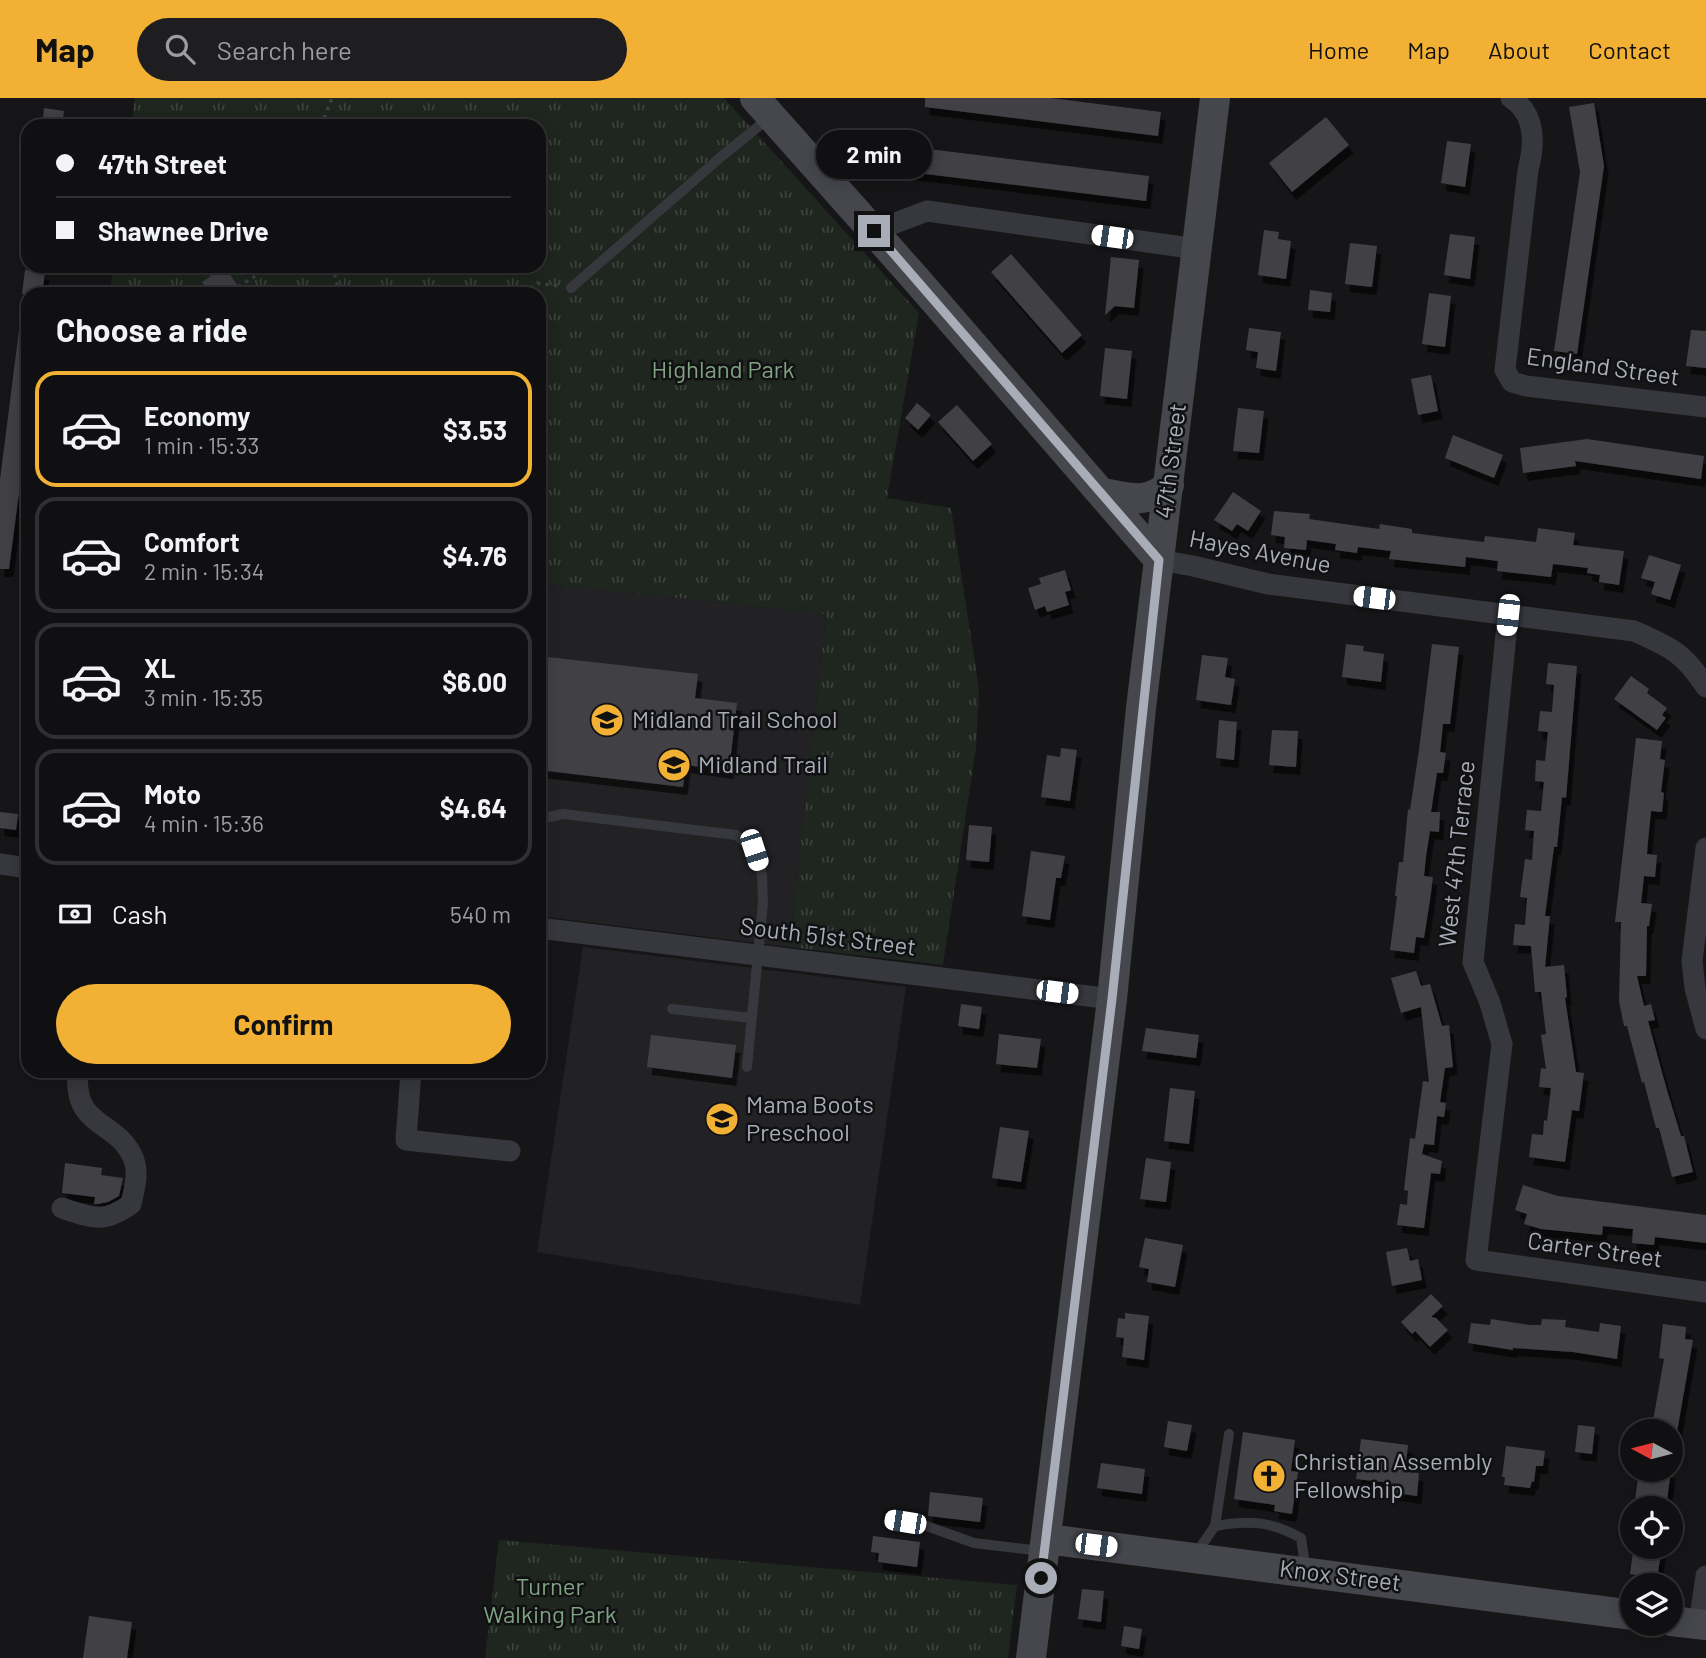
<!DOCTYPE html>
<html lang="en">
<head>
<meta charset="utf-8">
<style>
	:root { --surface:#101012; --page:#1e1e20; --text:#f1f3f6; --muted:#9c9d9f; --line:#303032; --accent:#f2b134 }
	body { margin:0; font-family:Barlow,sans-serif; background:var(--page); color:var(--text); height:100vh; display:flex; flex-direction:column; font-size:26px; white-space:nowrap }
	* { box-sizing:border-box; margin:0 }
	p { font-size:23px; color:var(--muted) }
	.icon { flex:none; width:38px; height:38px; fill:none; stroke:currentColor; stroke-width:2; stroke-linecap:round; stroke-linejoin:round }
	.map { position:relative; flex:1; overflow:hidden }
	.details { position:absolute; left:21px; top:189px; width:525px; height:791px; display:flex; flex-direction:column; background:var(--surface); border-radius:21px; box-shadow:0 4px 18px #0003,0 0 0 2px var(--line) }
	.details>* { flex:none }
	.guide { position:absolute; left:21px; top:21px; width:525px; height:154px; border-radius:21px; box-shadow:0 4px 18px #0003,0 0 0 2px var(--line); display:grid; align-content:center; height:154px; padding:0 35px; background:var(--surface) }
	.needle { width:46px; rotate:277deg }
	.tools { position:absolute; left:1620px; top:1321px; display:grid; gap:14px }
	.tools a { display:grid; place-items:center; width:63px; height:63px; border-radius:50%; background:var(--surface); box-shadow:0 4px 18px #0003,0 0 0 2px var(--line); font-size:35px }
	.end { position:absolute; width:32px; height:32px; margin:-16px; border:9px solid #a8adb8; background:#111; box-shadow:0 0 0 4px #111 }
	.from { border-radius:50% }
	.bubble { position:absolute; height:49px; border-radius:24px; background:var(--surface); box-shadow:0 4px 18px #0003,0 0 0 2px var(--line); font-size:23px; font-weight:700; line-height:49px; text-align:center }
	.car { position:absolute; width:21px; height:42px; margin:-21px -10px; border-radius:9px; box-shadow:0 0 5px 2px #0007; background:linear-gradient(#fff 24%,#345 0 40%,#fff 0 76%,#345 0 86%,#fff 0) }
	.guide b { display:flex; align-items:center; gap:24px; height:66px; font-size:26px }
	.guide b+b { border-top:2px solid var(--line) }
	.guide i { width:18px; height:18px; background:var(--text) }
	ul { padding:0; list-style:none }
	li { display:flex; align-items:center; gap:21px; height:116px; margin:0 14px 10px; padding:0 21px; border:4px solid var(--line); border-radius:21px }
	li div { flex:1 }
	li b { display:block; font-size:26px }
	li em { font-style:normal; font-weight:700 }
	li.current { border-color:var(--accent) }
	li>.icon { width:63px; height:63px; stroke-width:1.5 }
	h2 { padding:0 35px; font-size:32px; line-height:84px }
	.pay { display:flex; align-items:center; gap:18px; height:77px; padding:0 35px; font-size:26px }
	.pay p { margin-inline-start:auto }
	.action { display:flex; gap:14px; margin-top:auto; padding:14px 35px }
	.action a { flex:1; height:80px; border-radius:42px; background:var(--accent); color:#111; font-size:28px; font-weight:700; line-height:80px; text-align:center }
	header { display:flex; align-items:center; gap:42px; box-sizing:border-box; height:98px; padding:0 35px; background:var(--accent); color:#111 }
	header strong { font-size:33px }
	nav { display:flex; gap:38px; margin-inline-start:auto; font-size:24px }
	.search { width:490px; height:63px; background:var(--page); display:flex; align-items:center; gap:18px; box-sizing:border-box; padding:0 24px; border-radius:38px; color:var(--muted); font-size:26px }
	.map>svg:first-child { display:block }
	.built { fill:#222225 }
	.park { fill:url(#park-tufts) }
	.building { fill:#404145; filter:url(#shadow) }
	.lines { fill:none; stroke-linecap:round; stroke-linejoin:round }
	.path { stroke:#3d3f44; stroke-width:3.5; stroke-dasharray:3.5 5; stroke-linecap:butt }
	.lane { stroke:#37383d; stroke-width:10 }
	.street { stroke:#37383d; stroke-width:21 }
	.secondary { stroke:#45474d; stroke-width:30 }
	.route { stroke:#a8adb8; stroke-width:9 }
	.labels { text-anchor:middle; stroke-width:5; stroke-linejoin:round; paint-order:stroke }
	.street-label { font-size:24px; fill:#a8adb8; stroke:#111113 }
	.park-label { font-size:24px; fill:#7fa381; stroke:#111113 }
	.poi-label { font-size:24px; fill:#a8adb8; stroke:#111113; text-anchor:start }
</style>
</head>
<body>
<header>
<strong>Map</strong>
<div class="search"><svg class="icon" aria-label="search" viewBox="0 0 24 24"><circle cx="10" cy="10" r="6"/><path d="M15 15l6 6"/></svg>Search here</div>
<nav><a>Home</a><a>Map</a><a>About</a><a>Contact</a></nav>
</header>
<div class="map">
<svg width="1706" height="1560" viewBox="0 0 1706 1560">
	<defs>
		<pattern id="park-tufts" width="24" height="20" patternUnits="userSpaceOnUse" patternTransform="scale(1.75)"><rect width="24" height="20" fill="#1e261f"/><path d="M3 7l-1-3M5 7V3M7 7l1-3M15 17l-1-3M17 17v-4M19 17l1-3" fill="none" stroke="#3c433d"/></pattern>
		<filter id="shadow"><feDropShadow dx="4.5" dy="8" stdDeviation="0" flood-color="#0009"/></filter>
	</defs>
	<rect width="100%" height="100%" fill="#161618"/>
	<path class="built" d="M539,485L826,516L789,849L539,818Z
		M583,849L906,889L860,1207L537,1154Z"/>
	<path class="park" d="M135,0H724L919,215L887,400L951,410L979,591L976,650L943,867L789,849L826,516L539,485V196H110L113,168H539V28H131Z
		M499,1442L1017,1487L1008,1560H485Z"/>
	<path class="building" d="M925,0H1051L1161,14L1158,38L925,9Z
		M1594,5L1604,68L1577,256L1554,253L1580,74L1569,9Z
		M44,10L64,13L62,28H42Z
		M1326,19L1349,47L1292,94L1269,65Z
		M1447,43L1471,46L1465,89L1441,85Z
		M904,48L1149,78L1146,103L901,73Z
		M1264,132L1279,134L1278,141L1291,143L1286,181L1258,177Z
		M1450,136L1475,139L1470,181L1444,177Z
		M1350,145L1377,148L1372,189L1345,186Z
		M1011,156L1082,237L1062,255L991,174Z
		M1111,159L1139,162L1134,210L1115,208L1105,217Z
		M225,169L243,196H210L202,184Z
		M25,172L45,174L42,196H22Z
		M1310,192L1332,195L1330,214L1308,212Z
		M1429,195L1451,198L1445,249L1422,246Z
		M1249,230L1281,234L1276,273L1256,270L1258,254L1246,252Z
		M19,232H28V326L9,471H0V382Z
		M1691,232L1706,233V270L1686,268Z
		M1105,250L1132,253L1127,301L1100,298Z
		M1431,277L1438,313L1418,317L1411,281Z
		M917,305L931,317L918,332L905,320Z
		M957,307L992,346L973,363L938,324Z
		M1238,310L1264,313L1259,355L1233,353Z
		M1453,337L1503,357L1494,380L1445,360Z
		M1587,341L1704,358L1701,381L1575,363L1576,368L1523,375L1520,350Z
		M1233,394L1261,413L1248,433L1237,426L1232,433L1214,422Z
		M1274,413L1310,416L1309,421L1379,431L1380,426L1412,431V435L1484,444L1485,438L1536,444L1538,430L1575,435L1573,447L1624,453L1619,487L1599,484L1600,477L1587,475L1588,470L1553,466L1551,479L1497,473L1498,463L1466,459L1465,469L1389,461L1391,453L1358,449L1357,455L1335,452L1336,446L1307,442L1306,452L1284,450L1285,439L1271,437Z
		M1649,457L1681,467L1670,502L1651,496L1655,484L1641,480Z
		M1065,472L1071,492L1065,494L1069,507L1047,514L1045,508L1035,512L1028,490L1041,486L1039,480Z
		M1346,546L1364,548L1363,553L1384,556L1381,584L1342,579Z
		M1432,546L1459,549L1450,626H1443L1440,654L1446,655L1443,675H1437L1431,714H1440L1439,734L1430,733L1426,758L1424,778L1433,779L1430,802L1424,840L1416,839L1414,855L1390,852L1397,798H1395L1399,764H1403L1408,711L1410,712L1419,652Z
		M1202,557L1228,560L1225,579L1235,581L1231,607L1196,602Z
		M539,558L698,576L695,600L737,605L729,673L686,667L683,689L539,672Z
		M1548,565L1577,568L1566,700L1562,699L1557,749H1554L1545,818H1550L1545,869L1564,867L1567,899L1565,900L1576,974L1584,975L1579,1013L1572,1012L1565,1064L1529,1059L1532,1036L1543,1037L1544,1022L1547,1023L1551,990L1539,989L1541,970L1546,971L1541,937L1546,936L1541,894H1535L1531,848L1513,847L1515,826L1525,827L1527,800L1520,799L1525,761L1532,762L1534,733L1525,732L1527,712L1541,713L1544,684L1535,683L1536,662L1545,663L1548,634L1538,633L1540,613L1552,614L1554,587L1546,586Z
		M1631,578L1649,591L1647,595L1667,610L1662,617L1666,620L1657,632L1614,601Z
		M1219,622L1237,624L1234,662L1216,660Z
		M1272,632L1298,633L1296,669L1269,667Z
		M1636,640L1662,643L1660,661L1665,662L1661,694L1664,695L1662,714L1651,713L1648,743L1647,756L1657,757L1655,779L1644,778L1641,805L1652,806L1649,828H1647L1646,878H1637L1644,908L1651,906L1655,922L1648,923L1666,989L1681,1038H1684L1693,1074L1672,1079L1659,1030H1656L1644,984L1642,985L1627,928H1624L1619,903L1621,824H1615Z
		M1061,650L1077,652L1070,703L1041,699L1047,657L1060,659Z
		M0,714L18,716L16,732L0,730Z
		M969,727L992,729L989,764L966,762Z
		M1031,753L1065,758L1061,780H1056L1050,822L1022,818Z
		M1416,873L1421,888L1430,886L1442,928L1449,927L1453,969L1445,970L1440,1004L1446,1005L1444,1019L1437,1018L1434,1047L1424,1046L1422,1056L1442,1063L1440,1076L1431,1075L1424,1130L1397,1127L1400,1106L1407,1107L1408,1093L1404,1092L1410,1040L1415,1041L1423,983L1429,984L1421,909L1401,915L1391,880Z
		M961,906L982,909L979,931L958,928Z
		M1146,930L1199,937L1196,960L1142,953Z
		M999,936L1041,941L1037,970L996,966Z
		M651,937L736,947L732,980L647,969Z
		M1170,990L1195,993L1189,1046L1164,1043Z
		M1000,1029L1029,1033L1021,1084L992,1080Z
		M1146,1060L1171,1064L1166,1104L1140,1101Z
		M65,1065L102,1070L101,1077L123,1080L119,1098L108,1104L98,1106H94L95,1099L62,1095Z
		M1523,1087L1558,1098L1706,1117V1145L1655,1139L1654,1147L1632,1145L1633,1131L1603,1128L1602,1137L1541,1131L1524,1126L1527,1116L1515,1112Z
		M1145,1140L1183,1147L1175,1189L1147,1184L1149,1171L1139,1169Z
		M1407,1150L1410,1163L1418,1161L1422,1182L1392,1188L1386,1154Z
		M1431,1196L1443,1208L1431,1219L1436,1220L1448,1232L1430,1249L1415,1233L1412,1236L1401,1224Z
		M1125,1215L1149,1218L1144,1262L1122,1259L1124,1240L1116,1239L1118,1220L1125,1221Z
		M1491,1221L1530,1227H1541L1542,1221L1566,1222L1565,1229L1599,1234L1600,1225L1621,1228L1617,1261L1573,1254L1513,1250V1252L1468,1245L1471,1225L1490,1227Z
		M1663,1226L1686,1229L1685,1241L1693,1242L1677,1334H1651L1664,1261L1659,1260Z
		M1168,1323L1192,1327L1187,1353L1164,1349Z
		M1578,1327L1595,1329L1592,1356L1575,1354Z
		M1243,1334L1295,1342L1291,1373L1298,1374L1292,1416L1274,1413L1275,1407L1234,1401Z
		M1361,1341L1408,1347L1405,1374L1419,1375L1417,1398L1389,1394L1390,1385L1356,1381Z
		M1506,1348L1545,1353L1543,1368H1536L1534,1384L1532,1383L1530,1390L1504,1387L1505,1379H1502Z
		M1101,1365L1145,1371L1142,1396L1097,1390Z
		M1639,1372H1671L1666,1410H1634Z
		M930,1394L983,1400L980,1424L928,1418Z
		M873,1438L920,1444L917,1469L878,1464L879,1455L871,1454Z
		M1638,1449H1662L1657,1480L1630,1476L1633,1454H1637Z
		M1082,1491L1104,1493L1101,1524L1078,1521Z
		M89,1518L132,1524L127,1560H83Z
		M1124,1528L1142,1531L1139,1551L1121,1548Z"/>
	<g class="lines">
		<path class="path" d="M321,28L332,0
			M207,168L212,178
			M332,168L340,196
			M238,189L271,168
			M524,196L537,185L559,188"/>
		<path class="lane" d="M571,190L722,58L769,20
			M539,723L544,720L563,716L736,737L754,752L762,777L763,805L747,969
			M672,911L751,920
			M890,1421L921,1426L974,1445L1042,1453
			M1215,1428L1229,1336
			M1195,1457L1215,1428C1249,1422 1271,1423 1301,1440L1306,1473"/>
		<path class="street" d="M1511,0C1536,16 1535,46 1528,72L1505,272L1512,284L1526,288L1706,309
			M874,133L927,113L1197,151
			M1159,462L1193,468L1268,486L1634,533C1670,549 1683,554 1706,589
			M1508,517L1473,864L1490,905L1502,946L1476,1162L1706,1194
			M1706,750L1692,863L1695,890L1706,931
			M0,766L28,770
			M539,830L1112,901
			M411,973L406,1042L510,1053
			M62,1110C93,1120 103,1126 131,1106C134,1092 139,1076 134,1062C119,1021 72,1032 78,973
			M1699,1526L1706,1478"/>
		<path class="secondary" d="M755,0L915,180L1159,462
			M1103,395C1130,400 1146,407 1169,387
			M1047,1441L1633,1517
			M1671,1523L1706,1527
			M1031,1560L1112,901L1141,610L1215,0"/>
	</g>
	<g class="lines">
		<path class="route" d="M874,133L1159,462L1112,901L1041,1480"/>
	</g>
	<defs>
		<symbol id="school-disc" viewBox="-11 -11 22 22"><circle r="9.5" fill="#f2b134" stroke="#111113"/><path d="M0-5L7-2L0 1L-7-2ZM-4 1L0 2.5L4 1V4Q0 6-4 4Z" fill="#111"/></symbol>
		<symbol id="church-disc" viewBox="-11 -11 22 22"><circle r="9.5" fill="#f2b134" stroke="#111113"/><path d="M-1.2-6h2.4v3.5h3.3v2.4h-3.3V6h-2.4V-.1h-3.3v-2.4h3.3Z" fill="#111"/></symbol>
	</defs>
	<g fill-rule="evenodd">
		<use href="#school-disc" x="588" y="603" width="38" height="38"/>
		<use href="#school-disc" x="655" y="648" width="38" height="38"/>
		<use href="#school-disc" x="703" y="1002" width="38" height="38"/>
		<use href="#church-disc" x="1250" y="1359" width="38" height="38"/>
	</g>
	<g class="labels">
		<g class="street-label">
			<text transform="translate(1603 269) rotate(8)" y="8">England Street</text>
			<text transform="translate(1171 363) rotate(-83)" y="8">47th Street</text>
			<text transform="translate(1260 454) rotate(11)" y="8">Hayes Avenue</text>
			<text transform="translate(1457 756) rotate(-84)" y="8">West 47th Terrace</text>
			<text transform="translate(828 839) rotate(7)" y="8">South 51st Street</text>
			<text transform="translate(1595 1152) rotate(8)" y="8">Carter Street</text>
			<text transform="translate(1340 1478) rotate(7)" y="8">Knox Street</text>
		</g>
		<g class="park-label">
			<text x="723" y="280">Highland Park</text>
			<text x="550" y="1497">Turner<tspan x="550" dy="28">Walking Park</tspan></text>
		</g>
		<g class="poi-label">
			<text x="632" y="630">Midland Trail School</text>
			<text x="698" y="675">Midland Trail</text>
			<text x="746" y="1015">Mama Boots<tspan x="746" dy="28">Preschool</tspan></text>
			<text x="1294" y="1372">Christian Assembly<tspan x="1294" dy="28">Fellowship</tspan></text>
		</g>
	</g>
</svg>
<div class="tools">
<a><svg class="needle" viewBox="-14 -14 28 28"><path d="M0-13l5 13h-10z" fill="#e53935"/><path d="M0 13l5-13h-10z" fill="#9c9d9f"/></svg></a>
<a><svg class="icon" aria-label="locate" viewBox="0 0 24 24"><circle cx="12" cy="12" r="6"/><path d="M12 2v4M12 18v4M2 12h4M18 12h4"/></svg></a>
<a><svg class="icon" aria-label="layers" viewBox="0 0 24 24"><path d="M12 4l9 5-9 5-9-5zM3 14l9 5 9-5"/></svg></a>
</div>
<i class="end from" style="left:1041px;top:1480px"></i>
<i class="end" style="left:874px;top:133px"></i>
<div class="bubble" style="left:816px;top:32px;width:116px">2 min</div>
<i class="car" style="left:1112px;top:139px;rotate:278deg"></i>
<i class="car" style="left:1374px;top:500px;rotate:277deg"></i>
<i class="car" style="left:1508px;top:517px;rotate:186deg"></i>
<i class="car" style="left:754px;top:752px;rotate:162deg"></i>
<i class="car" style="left:1057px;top:894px;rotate:97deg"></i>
<i class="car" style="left:905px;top:1424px;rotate:279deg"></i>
<i class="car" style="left:1096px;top:1447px;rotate:97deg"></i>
<div class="guide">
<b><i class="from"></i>47th Street</b>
<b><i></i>Shawnee Drive</b>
</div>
<section class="details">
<h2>Choose a ride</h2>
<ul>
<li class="current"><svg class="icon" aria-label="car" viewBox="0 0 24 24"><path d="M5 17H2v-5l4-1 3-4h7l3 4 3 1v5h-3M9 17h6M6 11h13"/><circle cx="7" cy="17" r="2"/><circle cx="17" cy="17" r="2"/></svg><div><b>Economy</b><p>1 min · 15:33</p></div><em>$3.53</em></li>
<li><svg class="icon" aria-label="car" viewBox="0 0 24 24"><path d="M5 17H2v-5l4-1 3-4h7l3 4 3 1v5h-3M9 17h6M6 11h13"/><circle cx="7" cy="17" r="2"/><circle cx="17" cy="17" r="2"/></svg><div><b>Comfort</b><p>2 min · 15:34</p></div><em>$4.76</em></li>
<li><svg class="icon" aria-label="car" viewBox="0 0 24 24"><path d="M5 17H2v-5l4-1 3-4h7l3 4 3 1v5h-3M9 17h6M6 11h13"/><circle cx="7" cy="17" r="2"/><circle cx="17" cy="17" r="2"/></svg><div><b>XL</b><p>3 min · 15:35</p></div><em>$6.00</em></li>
<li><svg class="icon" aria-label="car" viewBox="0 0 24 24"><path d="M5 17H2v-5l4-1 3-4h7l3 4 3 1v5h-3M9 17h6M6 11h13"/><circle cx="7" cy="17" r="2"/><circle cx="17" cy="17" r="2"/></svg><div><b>Moto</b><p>4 min · 15:36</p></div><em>$4.64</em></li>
</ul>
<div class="pay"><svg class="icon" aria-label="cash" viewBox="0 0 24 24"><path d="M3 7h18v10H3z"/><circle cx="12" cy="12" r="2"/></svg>Cash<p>540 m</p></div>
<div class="action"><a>Confirm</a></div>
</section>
</div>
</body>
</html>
